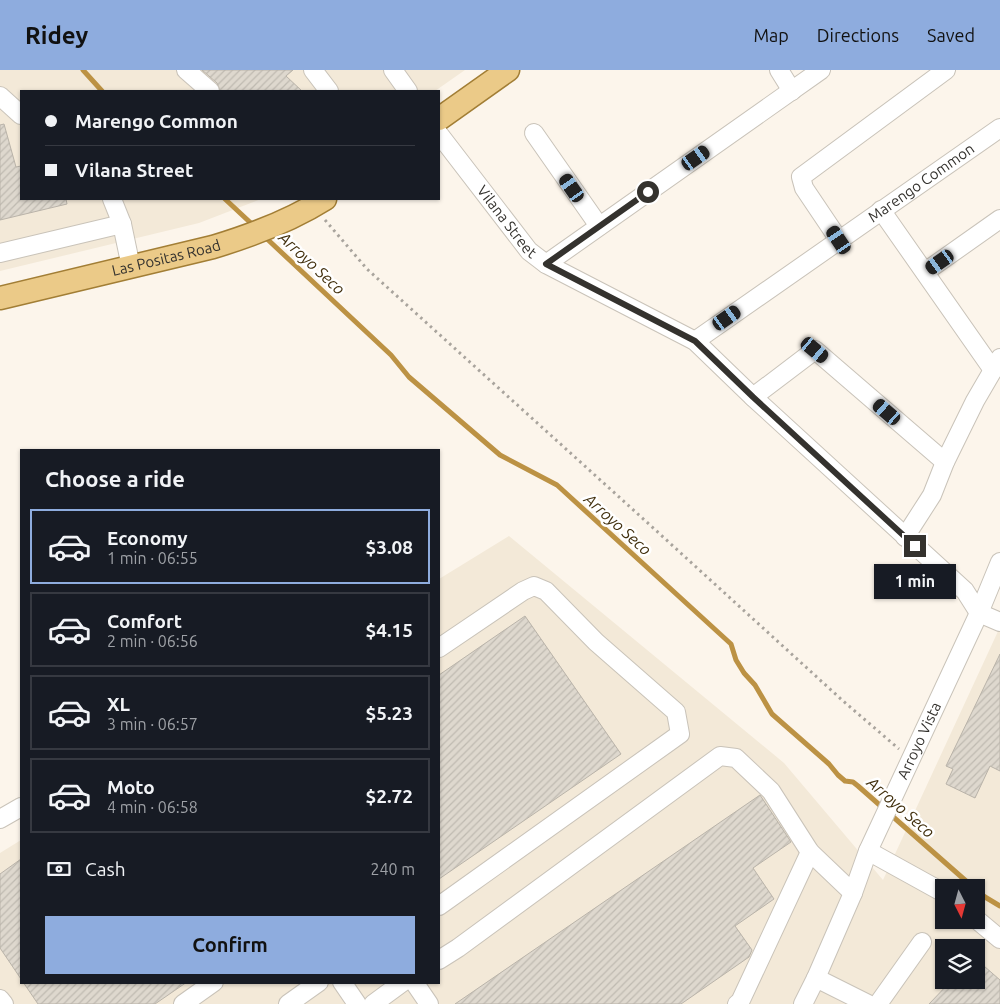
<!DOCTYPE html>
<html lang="en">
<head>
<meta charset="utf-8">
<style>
	:root { --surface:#171b24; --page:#20242c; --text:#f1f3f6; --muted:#9ea1a6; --line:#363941; --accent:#8eacde }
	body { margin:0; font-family:Ubuntu,sans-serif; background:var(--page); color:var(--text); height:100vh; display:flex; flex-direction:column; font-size:19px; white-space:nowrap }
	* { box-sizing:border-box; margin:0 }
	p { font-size:16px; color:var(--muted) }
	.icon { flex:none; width:28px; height:28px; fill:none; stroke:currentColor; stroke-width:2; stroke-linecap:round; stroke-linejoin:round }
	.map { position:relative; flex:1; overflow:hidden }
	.details { position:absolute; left:20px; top:379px; width:420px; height:535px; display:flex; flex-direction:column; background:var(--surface); border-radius:0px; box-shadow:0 1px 4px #0004 }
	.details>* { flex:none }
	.hud { position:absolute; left:20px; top:20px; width:420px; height:110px; border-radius:0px; box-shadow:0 1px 4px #0004; display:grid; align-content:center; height:110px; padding:0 25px; background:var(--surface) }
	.needle { width:32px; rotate:174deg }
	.controls { position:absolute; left:935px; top:809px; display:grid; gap:10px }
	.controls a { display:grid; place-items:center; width:50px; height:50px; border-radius:0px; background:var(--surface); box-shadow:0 1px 4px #0004; font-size:25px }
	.end { position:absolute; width:22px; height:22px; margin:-11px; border:6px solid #34322e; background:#fff; box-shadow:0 0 0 2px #fff }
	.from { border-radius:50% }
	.bubble { position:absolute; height:35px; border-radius:0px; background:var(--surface); box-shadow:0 1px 4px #0004; font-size:16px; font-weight:700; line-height:35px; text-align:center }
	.car { position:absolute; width:15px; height:30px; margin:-15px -8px; border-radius:6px; box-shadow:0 0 4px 1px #0007; background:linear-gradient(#222 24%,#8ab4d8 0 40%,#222 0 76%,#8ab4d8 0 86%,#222 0) }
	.hud b { display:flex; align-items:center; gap:18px; height:48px; font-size:19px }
	.hud b+b { border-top:1px solid var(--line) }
	.hud i { width:12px; height:12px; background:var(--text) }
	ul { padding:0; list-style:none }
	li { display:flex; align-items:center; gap:15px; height:75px; margin:0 10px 8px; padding:0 15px; border:2px solid var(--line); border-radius:0px }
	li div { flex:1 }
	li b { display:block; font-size:19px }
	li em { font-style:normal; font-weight:700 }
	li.current { border-color:var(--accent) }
	li>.icon { width:45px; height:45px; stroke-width:1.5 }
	h2 { padding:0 25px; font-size:22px; line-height:60px }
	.pay { display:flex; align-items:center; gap:12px; height:55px; padding:0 25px; font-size:19px }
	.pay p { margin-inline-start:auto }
	.button { display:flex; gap:10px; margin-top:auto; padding:10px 25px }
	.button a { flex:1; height:58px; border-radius:0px; background:var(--accent); color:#111; font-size:20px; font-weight:700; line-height:58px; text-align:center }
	header { display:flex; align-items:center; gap:30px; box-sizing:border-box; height:70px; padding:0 25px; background:var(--accent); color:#111 }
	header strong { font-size:24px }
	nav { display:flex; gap:28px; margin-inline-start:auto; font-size:18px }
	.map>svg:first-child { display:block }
	.built { fill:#f3e9d8; fill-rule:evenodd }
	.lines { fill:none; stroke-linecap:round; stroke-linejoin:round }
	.stream { stroke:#bc9244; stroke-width:5 }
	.building { fill:url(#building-hatch); stroke:#b9b3a9 }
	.minor-casing { stroke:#c9c3b9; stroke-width:20 }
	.major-casing { stroke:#a27e35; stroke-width:25 }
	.path { stroke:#a9a49d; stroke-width:3; stroke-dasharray:2.5 4; stroke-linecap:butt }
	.minor { stroke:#fff; stroke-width:18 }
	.major { stroke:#ebca88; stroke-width:22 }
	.route { stroke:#34322e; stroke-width:6 }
	.labels { text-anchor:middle; stroke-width:5; stroke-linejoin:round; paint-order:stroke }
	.street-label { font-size:15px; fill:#34322e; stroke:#fff }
	.water-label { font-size:16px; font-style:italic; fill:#42300e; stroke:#fff }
</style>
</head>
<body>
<header>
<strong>Ridey</strong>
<nav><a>Map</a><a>Directions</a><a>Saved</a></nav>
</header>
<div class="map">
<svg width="1000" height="934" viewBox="0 0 1000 934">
	<defs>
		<pattern id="building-hatch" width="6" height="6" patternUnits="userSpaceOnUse" patternTransform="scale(1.25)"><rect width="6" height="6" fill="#ded8ce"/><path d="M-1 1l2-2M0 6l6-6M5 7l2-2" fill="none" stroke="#bfbab1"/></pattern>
	</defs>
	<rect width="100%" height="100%" fill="#fcf5eb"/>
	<path class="built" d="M0,0H465L435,21H21V129H261L199,153L0,201Z
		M509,466L784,693L883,810L1000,557V934H0V783L21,770V912H439V509ZM944,818H976V850H944ZM944,878H976V910H944Z"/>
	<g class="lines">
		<path class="stream" d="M83,0L102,21
			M225,129L255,157
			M265,167L391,285L409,307L500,385L557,415L731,574L736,590L744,603L755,615L772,644L829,694L838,705L845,711L853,712L858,716L974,818
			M976,820L985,827L1000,836"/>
	</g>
	<path class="building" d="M202,0H293L286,6L302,21H220L217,13Z
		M4,54L16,97L21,96V129H66L67,134L0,150V55Z
		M525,546L621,684L439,809V605Z
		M1000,584V701L990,696L975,728L946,714L953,699L946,696Z
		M760,725L791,772L753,798L774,829L735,856L752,880L749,887L681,934H455Z
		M21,789V909L0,878V804Z
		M976,889L1000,910V934H929L952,910H976Z
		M23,912H187L155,934H38Z"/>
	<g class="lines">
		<defs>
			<g id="minor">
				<path d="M186,0L210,21"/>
				<path d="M313,0L329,21"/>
				<path d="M393,0L408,21"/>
				<path d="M779,0L792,21"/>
				<path d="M0,26L21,45"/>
				<path d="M534,63L599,156"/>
				<path id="s1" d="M439,64L529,181L546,194L695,271L753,327L965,521L979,543L1000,552"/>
				<path d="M112,129L122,154L131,197"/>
				<path d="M881,140L993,300"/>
				<path d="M839,170L804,118L801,107L946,0"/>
				<path d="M0,183L122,154"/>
				<path d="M546,194L821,0"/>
				<path d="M925,202L1000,149"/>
				<path id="s2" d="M695,271L1000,58"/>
				<path d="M753,327L815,280L945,392"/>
				<path d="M905,467L932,425L945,392L975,331L1000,288"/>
				<path d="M439,578L523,521L534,516L546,521L596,572L676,642L680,664L439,836"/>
				<path d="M0,749L21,737"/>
				<path d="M868,781L944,823"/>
				<path d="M976,849L1000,869"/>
				<path d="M439,890L458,878L720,686L736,688L771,721L810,782L853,823"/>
				<path d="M816,908L868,934"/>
				<path d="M342,912L357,934"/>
				<path d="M414,912L429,934"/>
				<path d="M0,929L4,934"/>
				<path d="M183,934L214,912"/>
				<path d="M288,934L319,912"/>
				<path d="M373,934L403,912"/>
				<path d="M737,934L740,932L810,782"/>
				<path id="s3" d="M803,934L816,908L853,823L868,781L979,543L1000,492"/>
				<path d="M878,934L922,872"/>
			</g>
			<g id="major">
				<path d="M439,49L508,0"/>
				<path id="s4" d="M0,228L213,177C253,165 290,151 325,129"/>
			</g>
		</defs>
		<use href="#minor" class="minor-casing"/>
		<use href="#major" class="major-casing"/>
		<path class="path" d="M325,150L367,199L650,455L842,630L899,679"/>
		<use href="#minor" class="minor"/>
		<use href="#major" class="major"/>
	</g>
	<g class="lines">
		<path class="route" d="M648,122L546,194L695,271L753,327L915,476"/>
	</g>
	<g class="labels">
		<g class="street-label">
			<text dy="5" stroke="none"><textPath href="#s2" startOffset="276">Marengo Common</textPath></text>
			<text dy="5" stroke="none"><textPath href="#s1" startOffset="111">Vilana Street</textPath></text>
			<text dy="5" stroke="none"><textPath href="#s4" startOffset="171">Las Positas Road</textPath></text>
			<text dy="5" stroke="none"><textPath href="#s3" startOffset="288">Arroyo Vista</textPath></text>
		</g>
		<g class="water-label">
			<text transform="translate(312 193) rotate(43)" y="6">Arroyo Seco</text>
			<text transform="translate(618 454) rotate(42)" y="6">Arroyo Seco</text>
			<text transform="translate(901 737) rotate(41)" y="6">Arroyo Seco</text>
		</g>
	</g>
</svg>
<div class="controls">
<a><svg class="needle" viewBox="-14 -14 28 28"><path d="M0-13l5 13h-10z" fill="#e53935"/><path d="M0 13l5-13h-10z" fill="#9ea1a6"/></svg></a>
<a><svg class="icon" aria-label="layers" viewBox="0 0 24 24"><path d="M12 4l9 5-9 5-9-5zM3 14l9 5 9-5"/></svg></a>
</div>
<i class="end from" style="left:648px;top:122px"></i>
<i class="end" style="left:915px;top:476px"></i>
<div class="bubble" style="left:874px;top:494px;width:82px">1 min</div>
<i class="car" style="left:696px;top:88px;rotate:55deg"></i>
<i class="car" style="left:572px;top:118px;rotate:325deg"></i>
<i class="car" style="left:839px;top:170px;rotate:326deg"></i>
<i class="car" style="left:940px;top:192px;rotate:235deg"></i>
<i class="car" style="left:727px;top:248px;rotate:55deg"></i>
<i class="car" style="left:815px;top:280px;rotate:130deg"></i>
<i class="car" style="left:887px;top:342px;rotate:311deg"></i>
<div class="hud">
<b><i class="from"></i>Marengo Common</b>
<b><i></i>Vilana Street</b>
</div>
<section class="details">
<h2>Choose a ride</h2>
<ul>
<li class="current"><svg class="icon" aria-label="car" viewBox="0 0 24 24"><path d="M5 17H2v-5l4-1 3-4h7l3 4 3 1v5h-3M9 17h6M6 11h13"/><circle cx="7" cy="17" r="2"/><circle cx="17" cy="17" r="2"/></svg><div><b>Economy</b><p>1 min · 06:55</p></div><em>$3.08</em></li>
<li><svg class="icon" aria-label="car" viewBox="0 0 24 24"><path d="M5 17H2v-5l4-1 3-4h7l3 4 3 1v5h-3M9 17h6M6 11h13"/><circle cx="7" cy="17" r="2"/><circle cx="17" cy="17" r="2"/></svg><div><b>Comfort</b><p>2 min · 06:56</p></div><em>$4.15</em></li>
<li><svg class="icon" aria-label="car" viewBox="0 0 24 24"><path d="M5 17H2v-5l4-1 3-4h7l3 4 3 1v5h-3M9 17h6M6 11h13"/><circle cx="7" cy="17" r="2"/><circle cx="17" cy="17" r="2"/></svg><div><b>XL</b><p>3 min · 06:57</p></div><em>$5.23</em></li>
<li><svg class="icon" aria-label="car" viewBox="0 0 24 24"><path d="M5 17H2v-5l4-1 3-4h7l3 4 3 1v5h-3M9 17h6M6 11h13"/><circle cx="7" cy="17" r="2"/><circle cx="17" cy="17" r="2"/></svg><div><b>Moto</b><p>4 min · 06:58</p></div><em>$2.72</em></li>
</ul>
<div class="pay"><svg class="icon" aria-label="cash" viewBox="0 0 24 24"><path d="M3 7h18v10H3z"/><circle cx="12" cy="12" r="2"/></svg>Cash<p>240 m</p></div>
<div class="button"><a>Confirm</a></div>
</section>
</div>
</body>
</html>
